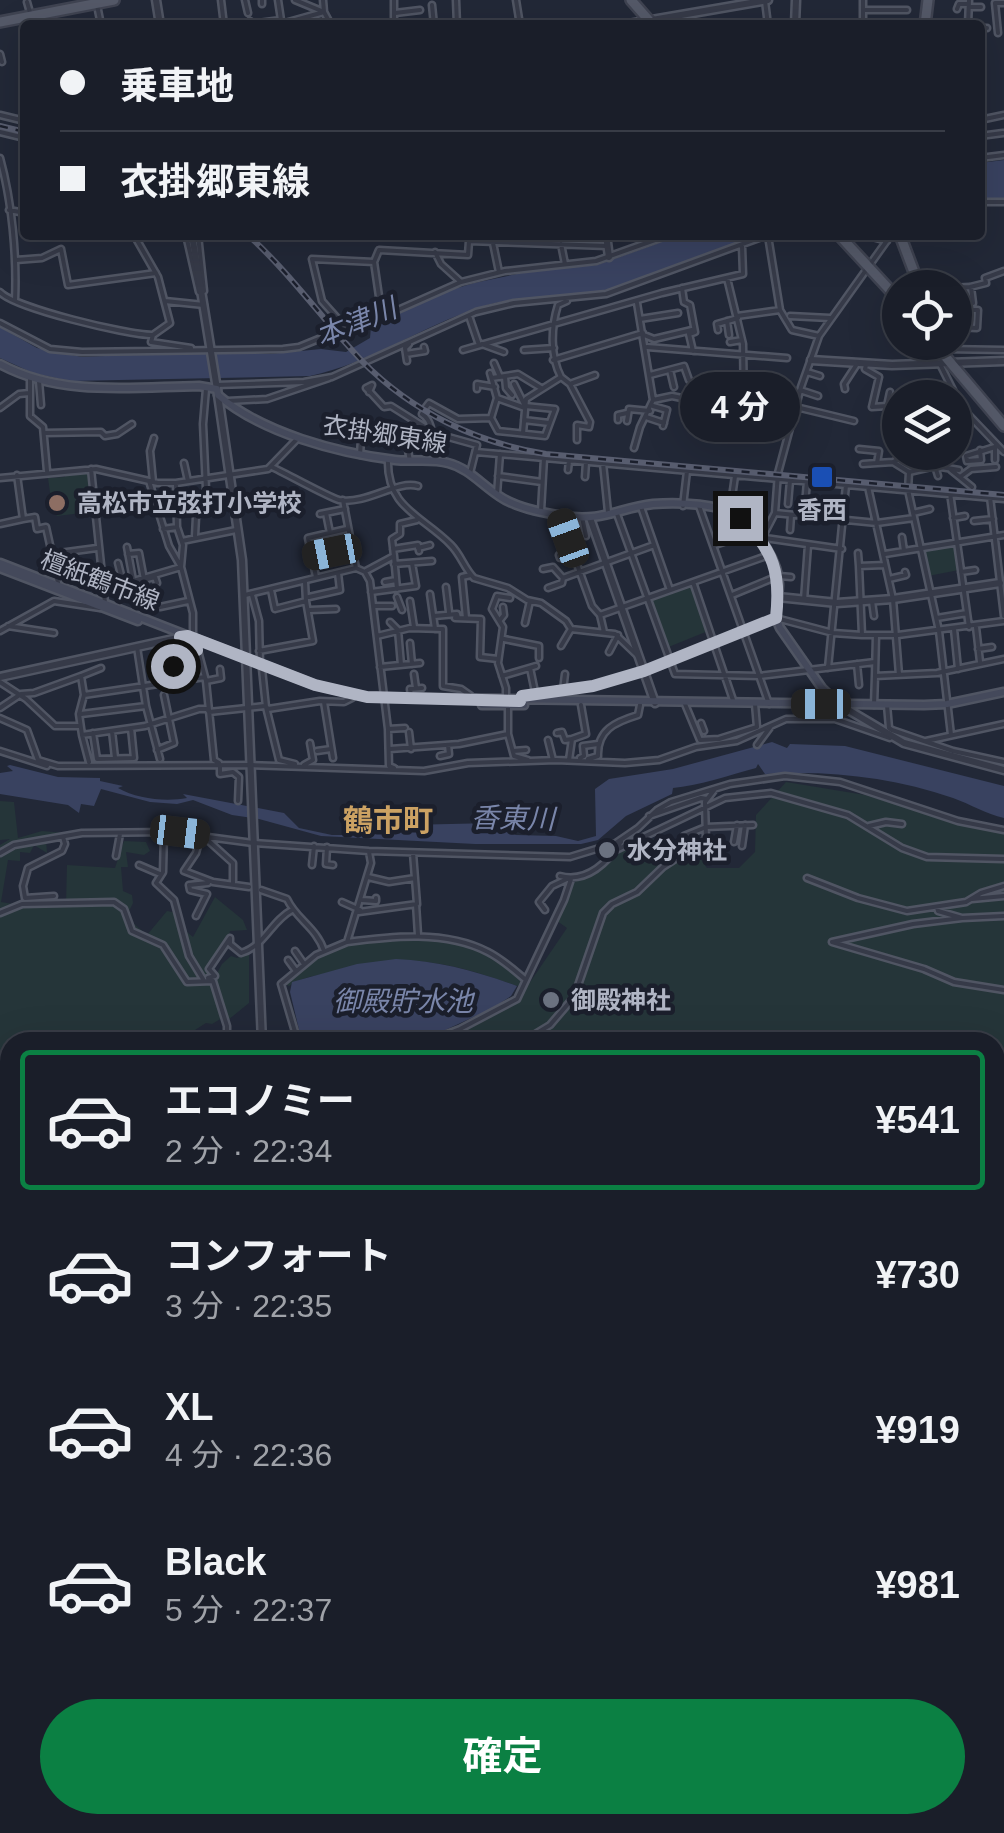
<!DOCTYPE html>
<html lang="ja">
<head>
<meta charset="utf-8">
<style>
	:root { --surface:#1a1e29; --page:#272b35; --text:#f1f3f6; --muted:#9fa2a8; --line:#383c46; --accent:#0b8043 }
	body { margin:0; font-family:Arial,"Noto Sans JP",sans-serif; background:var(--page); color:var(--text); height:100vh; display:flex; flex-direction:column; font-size:38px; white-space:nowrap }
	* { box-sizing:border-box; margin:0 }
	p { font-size:32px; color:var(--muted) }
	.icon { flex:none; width:55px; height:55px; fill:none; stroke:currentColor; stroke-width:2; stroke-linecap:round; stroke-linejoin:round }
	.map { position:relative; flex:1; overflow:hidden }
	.side { position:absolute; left:0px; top:1032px; width:1005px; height:802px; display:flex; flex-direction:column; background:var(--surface); border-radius:30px 30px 0 0; box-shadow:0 10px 40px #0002,0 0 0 2px var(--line) }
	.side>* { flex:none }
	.banner { position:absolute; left:20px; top:20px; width:965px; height:220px; border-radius:10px; box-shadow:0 10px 40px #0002,0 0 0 2px var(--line); display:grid; align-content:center; height:220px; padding:0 40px; background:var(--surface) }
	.fabs { position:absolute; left:882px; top:270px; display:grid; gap:20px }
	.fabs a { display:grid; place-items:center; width:90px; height:90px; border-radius:50%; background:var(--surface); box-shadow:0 10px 40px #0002,0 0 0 2px var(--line); font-size:50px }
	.end { position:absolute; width:45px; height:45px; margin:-22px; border:12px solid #b0b5c4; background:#111; box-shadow:0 0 0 5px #111 }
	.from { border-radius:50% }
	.bubble { position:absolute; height:70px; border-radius:35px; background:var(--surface); box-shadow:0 10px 40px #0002,0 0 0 2px var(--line); font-size:32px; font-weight:700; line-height:70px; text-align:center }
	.car { position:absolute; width:30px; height:60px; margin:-30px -15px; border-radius:12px; box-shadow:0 0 8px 2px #0007; background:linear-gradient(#222 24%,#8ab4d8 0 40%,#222 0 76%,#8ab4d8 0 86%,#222 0) }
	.banner b { display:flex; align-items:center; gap:35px; height:95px; font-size:38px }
	.banner b+b { border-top:2px solid var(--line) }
	.banner i { width:25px; height:25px; background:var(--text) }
	ul { padding:18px 0 0; list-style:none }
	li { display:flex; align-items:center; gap:30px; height:140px; margin:0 20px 15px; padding:0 20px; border:5px solid transparent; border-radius:10px }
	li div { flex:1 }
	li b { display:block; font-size:38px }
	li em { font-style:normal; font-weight:700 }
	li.on { border-color:var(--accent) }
	li>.icon { width:90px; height:90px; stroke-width:1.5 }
	.cta { display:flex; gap:20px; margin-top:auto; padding:20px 40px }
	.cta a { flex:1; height:115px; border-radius:60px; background:var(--accent); color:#fff; font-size:40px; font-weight:700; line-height:115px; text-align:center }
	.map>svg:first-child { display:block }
	.green { fill:#253539 }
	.water { fill:#394260 }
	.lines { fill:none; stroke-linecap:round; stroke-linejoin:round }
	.stream { stroke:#394260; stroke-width:2.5 }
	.river { stroke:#394260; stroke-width:6 }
	.minor-casing { stroke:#505563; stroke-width:9 }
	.tertiary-casing { stroke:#505563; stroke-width:11 }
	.secondary-casing { stroke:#505563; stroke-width:11 }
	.primary-casing { stroke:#3f4351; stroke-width:14 }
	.minor { stroke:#363a48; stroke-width:4 }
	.tertiary { stroke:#363a48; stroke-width:6 }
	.secondary { stroke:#44495b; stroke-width:6 }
	.primary { stroke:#545968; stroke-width:9 }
	.rail-casing { stroke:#585d6f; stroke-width:6 }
	.rail { stroke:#1b1f2c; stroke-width:2.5; stroke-dasharray:8; stroke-linecap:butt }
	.route { stroke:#b0b5c4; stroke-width:12 }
	.transit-dot { fill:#1a4fb4; stroke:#1b1f2c; stroke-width:4 }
	.education-dot { fill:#8d6e63; stroke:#1b1f2c; stroke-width:4 }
	.worship-dot { fill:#6b7280; stroke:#1b1f2c; stroke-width:4 }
	.labels { text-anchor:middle; stroke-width:9; stroke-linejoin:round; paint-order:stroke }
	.street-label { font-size:25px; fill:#b0b5c4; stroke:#1b1f2c }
	.poi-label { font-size:25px; font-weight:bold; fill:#b0b5c4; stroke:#1b1f2c; text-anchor:start }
	.water-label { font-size:28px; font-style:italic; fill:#7a86aa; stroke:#1b1f2c }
	.quarter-label { font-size:30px; font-weight:bold; fill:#cca263; stroke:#1b1f2c }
</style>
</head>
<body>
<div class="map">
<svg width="1004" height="1833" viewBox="0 0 1004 1833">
	<rect width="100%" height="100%" fill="#222837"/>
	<path class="green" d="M88,472L90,512L57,516L52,507L48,478L65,477V473Z
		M954,545L959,570L928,576L923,551Z
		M692,585L708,631L666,648L650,600Z
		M786,782L865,795L960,823L1004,827V1476L995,1470V1042H429L477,1021L522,994L567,928L553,918L570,886L628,837L668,841L694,849L707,868H739L755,852L756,815Z
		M0,801L14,802L18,838L42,831L65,833L46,839L47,853L34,845L30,853L20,852V861L8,860L1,902L25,906L66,904L67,865L115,868L124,841L146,842L150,851L144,855L126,852L128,867H121L123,891L132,895L133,903L126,917L147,935L167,911L177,913L182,928L193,937L215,897L243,920L247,930L230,931L228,938L208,969L216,975L222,964L231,956L237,958L249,952V1003L228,1020L222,1018L212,1024L206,1023L176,1042H10V1461L0,1470V845L10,839L0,840Z
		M387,938C447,939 473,940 522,978L523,984L517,986C445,960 408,953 333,972C319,975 301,977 289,986L283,983C318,954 342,944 387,938Z
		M187,1825H331L316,1833H190Z
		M459,1825H508L507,1833H462Z
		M560,1825H768L763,1833H557Z"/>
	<path class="water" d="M1004,160V200H980V163Z
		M681,235H756C704,255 650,281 596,292C558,300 518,294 481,307C422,326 371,363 310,376L70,381L33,373L0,358V327L37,348L82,357L195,352L270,354L321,349L346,352L370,338L371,327L444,292L474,283L531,271L597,265Z
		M772,742L787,748L790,744L845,746L1004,786V818C986,814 970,804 953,798C892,777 829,770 765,774L758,764L756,768C730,775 697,786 673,788L672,794L626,816L598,840L581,844H475L321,836L259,819L232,815L193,800L177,804L150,802L101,789L94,806L81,804L79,813L68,805L0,794V773L13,771L7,766L10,765L58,777L100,778V781L123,786L118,788C137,799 166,802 187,798L183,794L284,813L299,828L332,835H361L407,825L493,823L516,835L556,836L578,841L596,836L595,789L609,779L673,769Z
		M396,959C439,961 476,971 517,986L511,996L491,1009L419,1042H302L290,992L292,982L357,964Z"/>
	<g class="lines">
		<path class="stream" d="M0,1597L10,1595
			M154,1825L155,1833
			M166,1825L170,1833
			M6,1829L44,1825"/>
		<path class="river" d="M995,1599L1002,1628L995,1680
			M995,1773L1004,1774"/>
		<defs>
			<path id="minor" d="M221,0L224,25
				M245,0L248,13
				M262,0V4
				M278,0L281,20
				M323,0L324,12L331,25
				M394,0V25
				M456,0L457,25
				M516,0L520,25
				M863,0V25
				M765,1L768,25
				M27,2L31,16
				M97,5L101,25
				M432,5L434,25
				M969,7H981
				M957,9L959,4H969
				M864,10H907
				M395,13L420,10
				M250,21L251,24L281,20
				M281,24L324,12L295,0
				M968,25L969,0
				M980,28H987
				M998,33L995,3H1004
				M0,54L2,62
				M0,115L25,121
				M980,120L1004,115
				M0,132L25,138
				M980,136L1003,133
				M0,158C12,202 17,256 15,301
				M980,158L1004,155
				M980,202H1004
				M9,210L25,213
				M134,235L158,277L170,323L153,335L151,342L191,348
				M186,235L199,292
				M198,235L204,291
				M768,236L780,310
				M872,237L887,241
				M493,243L499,272
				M561,244L565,264
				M435,252L441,264L461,282
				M16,260L42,258L61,249L68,285L156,273
				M727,278L743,344L744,405
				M971,287L973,303
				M682,288L684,302L690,305L695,332L689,334L693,351
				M949,288L970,287L986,283L985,278L1004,271
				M0,292C15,308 127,335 152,335
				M165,301L204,305
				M469,316L479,345
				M737,316L780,310L792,330L819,336
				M790,316L830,318
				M382,317L374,262L379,250L468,255L469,241L607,246
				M640,319L678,313
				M727,321L729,335
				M0,323L50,349L82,352L283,349L299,347L331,334
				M955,327L977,328L978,310H963V327
				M347,329L322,301L312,259L374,262
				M343,330L382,317L461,282L505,271L596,261L669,235
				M718,330L717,324L738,318
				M644,335L654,339L692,330
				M730,342L742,340
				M482,344L504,352
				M647,347L787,358
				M944,349L1004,350
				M463,350L662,293L743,274L742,246
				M524,350L554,348
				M406,354L425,351L424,347
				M553,360L643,333
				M407,361L405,348L409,344
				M494,363L500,377
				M940,364L962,408L1004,452
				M866,365L865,369L879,377L872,407L887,406L890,392
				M670,370L674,387
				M807,372L820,376
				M650,375L684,366L689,380
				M505,377L506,388L512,395
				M561,377L570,384L595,375
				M30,378V416L43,427L47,471
				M492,378L518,374L541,388
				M39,381L41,405
				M570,384L590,422L589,427L577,425V440
				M732,384L734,401
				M216,385L304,382L332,377L476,312L514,303L606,294L767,235
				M477,389V384L495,387
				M845,389L844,384L857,364
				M800,390L818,396
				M369,392L372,385L366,388L371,393L384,407L391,406L434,433L477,445L470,473
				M497,398L525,408
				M653,400L672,396L696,401L695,386
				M228,401L267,399L329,378
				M653,406L667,410L663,426
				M426,407L429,403L458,419L491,418L497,398L490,373
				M796,407L854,421
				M0,408L19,394L29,393
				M424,411L422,414C436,423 431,445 435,461
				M646,417L664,423
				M491,418L498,431L545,436L555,409L525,406L514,384
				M524,420L549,423
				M618,420V415L627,413
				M627,421L629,409L650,411
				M44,433L101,432L105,436L117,434L132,424
				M523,433L526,399L561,377C550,356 551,327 558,305L567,301
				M405,434L410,461
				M995,447V460
				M634,448L640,427L653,400L637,303
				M859,449L879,451L877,463L893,462L909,472
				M980,450L981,460L967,461L966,456L998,446
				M476,452L1004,499
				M916,452L927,468
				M360,455L361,439
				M388,459C386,508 423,516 451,545C461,555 464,568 474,578L508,588L527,600L541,603L566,621L571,629L615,634L638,656
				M893,462L910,454
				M184,463L188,481
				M603,463L608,512
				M863,464L877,463
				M932,466L934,452
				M935,466L938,476
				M937,466L944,455
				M272,467C285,473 330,498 339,500C367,505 396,480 418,486
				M91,469L105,603
				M568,470L569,460
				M951,470L972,487
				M17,475L23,519L35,517L37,529L46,527L52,554
				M498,476L542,482
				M585,477L586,462
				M960,477L971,469L996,467
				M0,478L96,469L158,483H176L268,469L298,438
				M149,481L169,546L181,567L193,613V638
				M153,482L150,451L154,438
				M868,487L893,599L899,675
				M950,493L969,627
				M497,494L500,454
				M990,497L1004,616
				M343,500L356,568L365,572L370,581L388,729L389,766L394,768
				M788,504L790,480
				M805,505L807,481
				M683,506L687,471
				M699,506L769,704
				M641,507L670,590
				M541,511L544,458
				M730,511L735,476
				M326,513L330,533
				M775,513L877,523L914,518
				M913,513L930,509
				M320,514L345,509
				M617,514L675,674L759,676L875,662
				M560,517L592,606L600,615L769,555
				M582,517L586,536
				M953,518L965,516
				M974,521L993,519
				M0,524L23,519
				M163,529L177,527L176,483
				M751,529L756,498
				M790,530L791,515
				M195,536L196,517L206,489L203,424L206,389
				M902,537L904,551
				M765,538L842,549
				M182,541L236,530
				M760,542L775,513L778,473L801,387L819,336L891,235
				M715,545L753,532
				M127,547L133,580
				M418,548L430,545
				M393,549L418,545L419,551
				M858,553L859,566
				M128,554L139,553L146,590
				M885,554L1004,535
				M559,555L560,558L573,553
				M313,556L353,548
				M394,556L397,589
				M118,563L123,583
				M394,564L432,561
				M543,569L553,567L563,578
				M366,571L394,556L392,539L400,534V524L417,520
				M961,572L975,570
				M779,576L791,577
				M316,577L308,538L347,529
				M889,579L906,575L905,572
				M143,580L155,577L157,583
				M385,582L396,580
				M693,582L733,700
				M58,583L52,554L97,548
				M446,587L449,612
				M548,588L562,583L563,578L654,545
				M103,590L181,567L183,545L177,527
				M271,590L275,609L306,601L305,582
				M371,592L416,586L412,563
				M430,594L435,629
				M245,595L356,568
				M252,595L259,621L260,664
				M732,595L778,576
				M309,597L340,590L338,573
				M397,597L402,610
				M804,600L808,545
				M410,601L414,627
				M872,601L874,616
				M373,606H392
				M160,607L188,601
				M310,610L336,609
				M600,615L604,632
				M434,616L457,614L458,618
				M455,618L481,619L480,657L498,659
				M466,618L462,577L471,575
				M937,618L967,613
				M500,620L504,615L503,607
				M390,622L398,630L401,665
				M525,623L530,601
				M8,626L54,633
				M976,627L980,662
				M954,629L958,669
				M0,631L54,601L100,608
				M862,635L859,566L885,565
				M876,635L875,676L937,673L1004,659
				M377,636L410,628L443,629V686L461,689L471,696
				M504,639L539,646V658
				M196,643L206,681L214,760L219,763
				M410,643L412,664
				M561,646L571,629
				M137,647L146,706L160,759
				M978,649L992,647
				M259,651L313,641L306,601
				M609,652L618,635
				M857,664L859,685
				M380,667L420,663
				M530,668L535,692
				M828,668L846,485
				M262,669L266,707L279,760L295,764
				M173,671L178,657L197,651
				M414,674L416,688
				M502,676L536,666
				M205,677L84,695L79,714L82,735L145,726L199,709H207L209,712L265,706L268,709L320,701L344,702L352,698
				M206,681L221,678L220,669
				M0,682L26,699L55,726H80
				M563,690L565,674
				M84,695L81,676L101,668
				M411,696L410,689L422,688
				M521,696L593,686L644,671L776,618L833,633L862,635H898L1004,621
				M506,701V688L498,663L503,627L492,609L497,596L510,598
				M324,702L333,758
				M685,704L700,740L719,739L757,727L755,704
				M508,705V734L514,756L528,760
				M874,705L875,676
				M887,705L889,728L892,730L953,751L1004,762
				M0,708L21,694L34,693L81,676
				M81,714L146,706
				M0,718L27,730L38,760L58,766L250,765L424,771L468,763L556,760L625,763L659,760L696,747L737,741L786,719H835L890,738
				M701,723L704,731
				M388,729L405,728
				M112,731L115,758
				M409,732L411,749
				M93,733L97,759L134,758L131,728
				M557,733L562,732L565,740L572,739
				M82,735L89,762
				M951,735L939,631L908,490L909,472L935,466L959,470
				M548,740L553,760
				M926,741L1004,724
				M757,745L771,726
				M390,749L459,744L508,734
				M157,750L174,743L164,695
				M0,751L47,766
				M317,751L331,749
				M513,751L526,750
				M440,756L449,754L448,745
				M580,758L584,756L583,746L598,744
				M588,759L598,756C597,730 615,722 638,715L640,705
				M569,760L572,739L586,734L581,705
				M304,765L313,760L310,743
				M220,766V774L233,772L239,777L238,801
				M649,816L701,798L707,799
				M869,826L886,822L902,824
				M706,827L753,825
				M164,832L163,872L156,883L174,900L189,956L203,979
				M201,835L196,853L184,871L213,882L249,887
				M202,835L233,863V884
				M684,836L706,827
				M734,842L737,825
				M742,846L745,825
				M327,847L326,864L333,865
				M614,851L725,798L771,793L848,815L902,848L927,857L1004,859
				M0,853L14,845L82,833L170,832L253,843L369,851L570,857L616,843L638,828L657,810L671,802L730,784L785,776L840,782L958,821L1004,830
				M116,856L120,834
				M139,865L160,874
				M312,865L314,846
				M560,876C587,883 607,863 621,842
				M368,877L389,882L415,878
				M807,878L858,898L907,911L966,902L981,893L1004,886
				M261,890L287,899C296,919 317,928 324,951
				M54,896L25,898L23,886L28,868L62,851L65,844L63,837
				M972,899L1004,896
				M362,900L376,901V898
				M342,902L360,910
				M416,904L418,935
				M937,907L938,911L962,918L1004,916
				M545,910L539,902L552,886L569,878
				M359,912L417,904L413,853
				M0,913L22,904L114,902L124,909L132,931L163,945L187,982L213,981L227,1026V1042
				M196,916L207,894L190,890L189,885L208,883
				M962,918L913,924L832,942L924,969L954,982L1004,990
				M347,942C392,936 446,930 488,952C502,959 514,970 526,980
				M295,951L304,964
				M288,960L296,971
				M208,978L215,976L209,969L230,938V944L241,953C265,946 271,921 292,910
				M298,1042L281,984L316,955L347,942L371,863L369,852
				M426,1042L460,1029L517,999L564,900L571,879
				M522,1042L550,1025L574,997L603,913L612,904L637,892L663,867L706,839L705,802L715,789
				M0,1462L10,1453
				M1,1522L2,1534
				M995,1571L1004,1614
				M1004,1625L997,1628L1004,1644
				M0,1655L10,1653
				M995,1707L1003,1709L1004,1715
				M995,1711L1004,1648
				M0,1716L10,1715
				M0,1731L4,1754L10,1753
				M0,1774L10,1773
				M0,1788L6,1833
				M995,1812L998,1833
				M66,1825L67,1833
				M152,1825L153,1833
				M843,1825L871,1833
				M765,1833L769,1825
				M786,1833L790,1825
				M818,1833L821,1825
				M896,1833L898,1825
				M923,1833L925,1825
				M950,1833L951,1825
				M974,1833V1825"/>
			<path id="tertiary" d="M156,0L160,25
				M623,25L768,0
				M795,25L796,0
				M192,235L217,389
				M606,235L609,257
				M811,360L892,365L1004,361
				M218,395L242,560L262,1042
				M590,518L655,703
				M778,597L837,603L893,599L1000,583
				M0,677L187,636
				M840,705L904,743L1004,770
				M995,1813H1004
				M139,1825L141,1833"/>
			<path id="secondary" d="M0,364C61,397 132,387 199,386L217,389L218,395C262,433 338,453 395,460C412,462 431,458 448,463C468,468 481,484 499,496C516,508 543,513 564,516C602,522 619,508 653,504C677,502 723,503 742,519C758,532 779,562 779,584C779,599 773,614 780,628L822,688L839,704
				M0,563L315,685L367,697L924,705L947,704L1004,692
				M0,568L138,621
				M482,705H524
				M664,1825L665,1833
				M325,1833L339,1825"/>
			<path id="primary" d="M631,0L653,25
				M0,22L114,0
				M925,25L928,0
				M839,235L900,301
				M900,235L920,288
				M933,342L1004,426"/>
		</defs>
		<use href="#minor" class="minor-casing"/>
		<use href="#tertiary" class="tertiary-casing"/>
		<use href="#secondary" class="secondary-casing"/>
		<use href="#primary" class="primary-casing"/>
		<use href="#minor" class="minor"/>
		<use href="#tertiary" class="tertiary"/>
		<use href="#secondary" class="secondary"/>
		<use href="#primary" class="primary"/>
		<defs>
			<path id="rail" d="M0,126L25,132
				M248,235C290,273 323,320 362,361C412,412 477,443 546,454L1004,495
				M1004,1670L1000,1708L1004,1755"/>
		</defs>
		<use href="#rail" class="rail-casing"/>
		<use href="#rail" class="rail"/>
	</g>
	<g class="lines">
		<path class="route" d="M173,666L178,657L197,650L196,643L180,637L188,636L315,685L367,697L520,701L522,696L593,686L644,671L776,618C781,573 774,550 740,518"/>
	</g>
	<rect class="transit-dot" x="810" y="465" width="24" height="24" rx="5"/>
	<circle class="education-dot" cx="57" cy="503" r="10"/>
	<g class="worship-dot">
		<circle cx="607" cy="850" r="10"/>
		<circle cx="551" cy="1000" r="10"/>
	</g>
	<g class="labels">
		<g class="street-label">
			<text transform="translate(385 434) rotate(9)" y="9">衣掛郷東線</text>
			<text transform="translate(100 580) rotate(21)" y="9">檀紙鶴市線</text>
		</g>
		<g class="poi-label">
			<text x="77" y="512">高松市立弦打小学校</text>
			<text x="822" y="519" text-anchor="middle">香西</text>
			<text x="627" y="859">水分神社</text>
			<text x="571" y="1009">御殿神社</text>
		</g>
		<g class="water-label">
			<text transform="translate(356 322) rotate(-22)" y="10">本津川</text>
			<text transform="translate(513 818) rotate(1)" y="10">香東川</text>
			<text x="403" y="1011">御殿貯水池</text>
		</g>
		<g class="quarter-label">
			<text x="388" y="831">鶴市町</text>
		</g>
	</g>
</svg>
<div class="fabs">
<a><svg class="icon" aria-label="locate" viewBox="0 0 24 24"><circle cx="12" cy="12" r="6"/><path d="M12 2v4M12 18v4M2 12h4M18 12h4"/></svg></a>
<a><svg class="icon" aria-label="layers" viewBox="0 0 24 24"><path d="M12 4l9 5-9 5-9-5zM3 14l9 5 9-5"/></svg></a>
</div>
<i class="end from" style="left:173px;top:666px"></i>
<i class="end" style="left:740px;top:518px"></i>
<div class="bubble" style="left:680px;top:372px;width:120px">4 分</div>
<i class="car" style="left:568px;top:538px;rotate:340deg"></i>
<i class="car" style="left:332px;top:552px;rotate:259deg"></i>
<i class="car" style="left:821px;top:704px;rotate:270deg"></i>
<i class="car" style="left:180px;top:832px;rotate:97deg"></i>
<div class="banner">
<b><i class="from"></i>乗車地</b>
<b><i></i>衣掛郷東線</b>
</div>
<section class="side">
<ul>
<li class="on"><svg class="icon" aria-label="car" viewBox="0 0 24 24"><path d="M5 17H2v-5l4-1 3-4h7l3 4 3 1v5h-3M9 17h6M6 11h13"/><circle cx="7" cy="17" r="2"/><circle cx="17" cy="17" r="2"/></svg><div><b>エコノミー</b><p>2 分 · 22:34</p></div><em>¥541</em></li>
<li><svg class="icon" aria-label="car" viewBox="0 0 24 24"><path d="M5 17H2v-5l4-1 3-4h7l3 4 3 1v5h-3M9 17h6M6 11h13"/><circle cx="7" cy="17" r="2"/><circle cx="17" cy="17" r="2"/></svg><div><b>コンフォート</b><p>3 分 · 22:35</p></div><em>¥730</em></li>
<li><svg class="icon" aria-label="car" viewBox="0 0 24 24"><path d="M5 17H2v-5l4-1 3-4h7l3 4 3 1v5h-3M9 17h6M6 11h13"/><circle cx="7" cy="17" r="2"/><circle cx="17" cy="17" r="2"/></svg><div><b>XL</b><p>4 分 · 22:36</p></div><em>¥919</em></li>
<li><svg class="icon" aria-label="car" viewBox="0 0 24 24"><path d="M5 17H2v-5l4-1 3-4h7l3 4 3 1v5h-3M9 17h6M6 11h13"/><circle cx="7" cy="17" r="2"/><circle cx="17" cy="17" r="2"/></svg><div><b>Black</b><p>5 分 · 22:37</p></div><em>¥981</em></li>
</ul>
<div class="cta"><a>確定</a></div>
</section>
</div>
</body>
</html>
